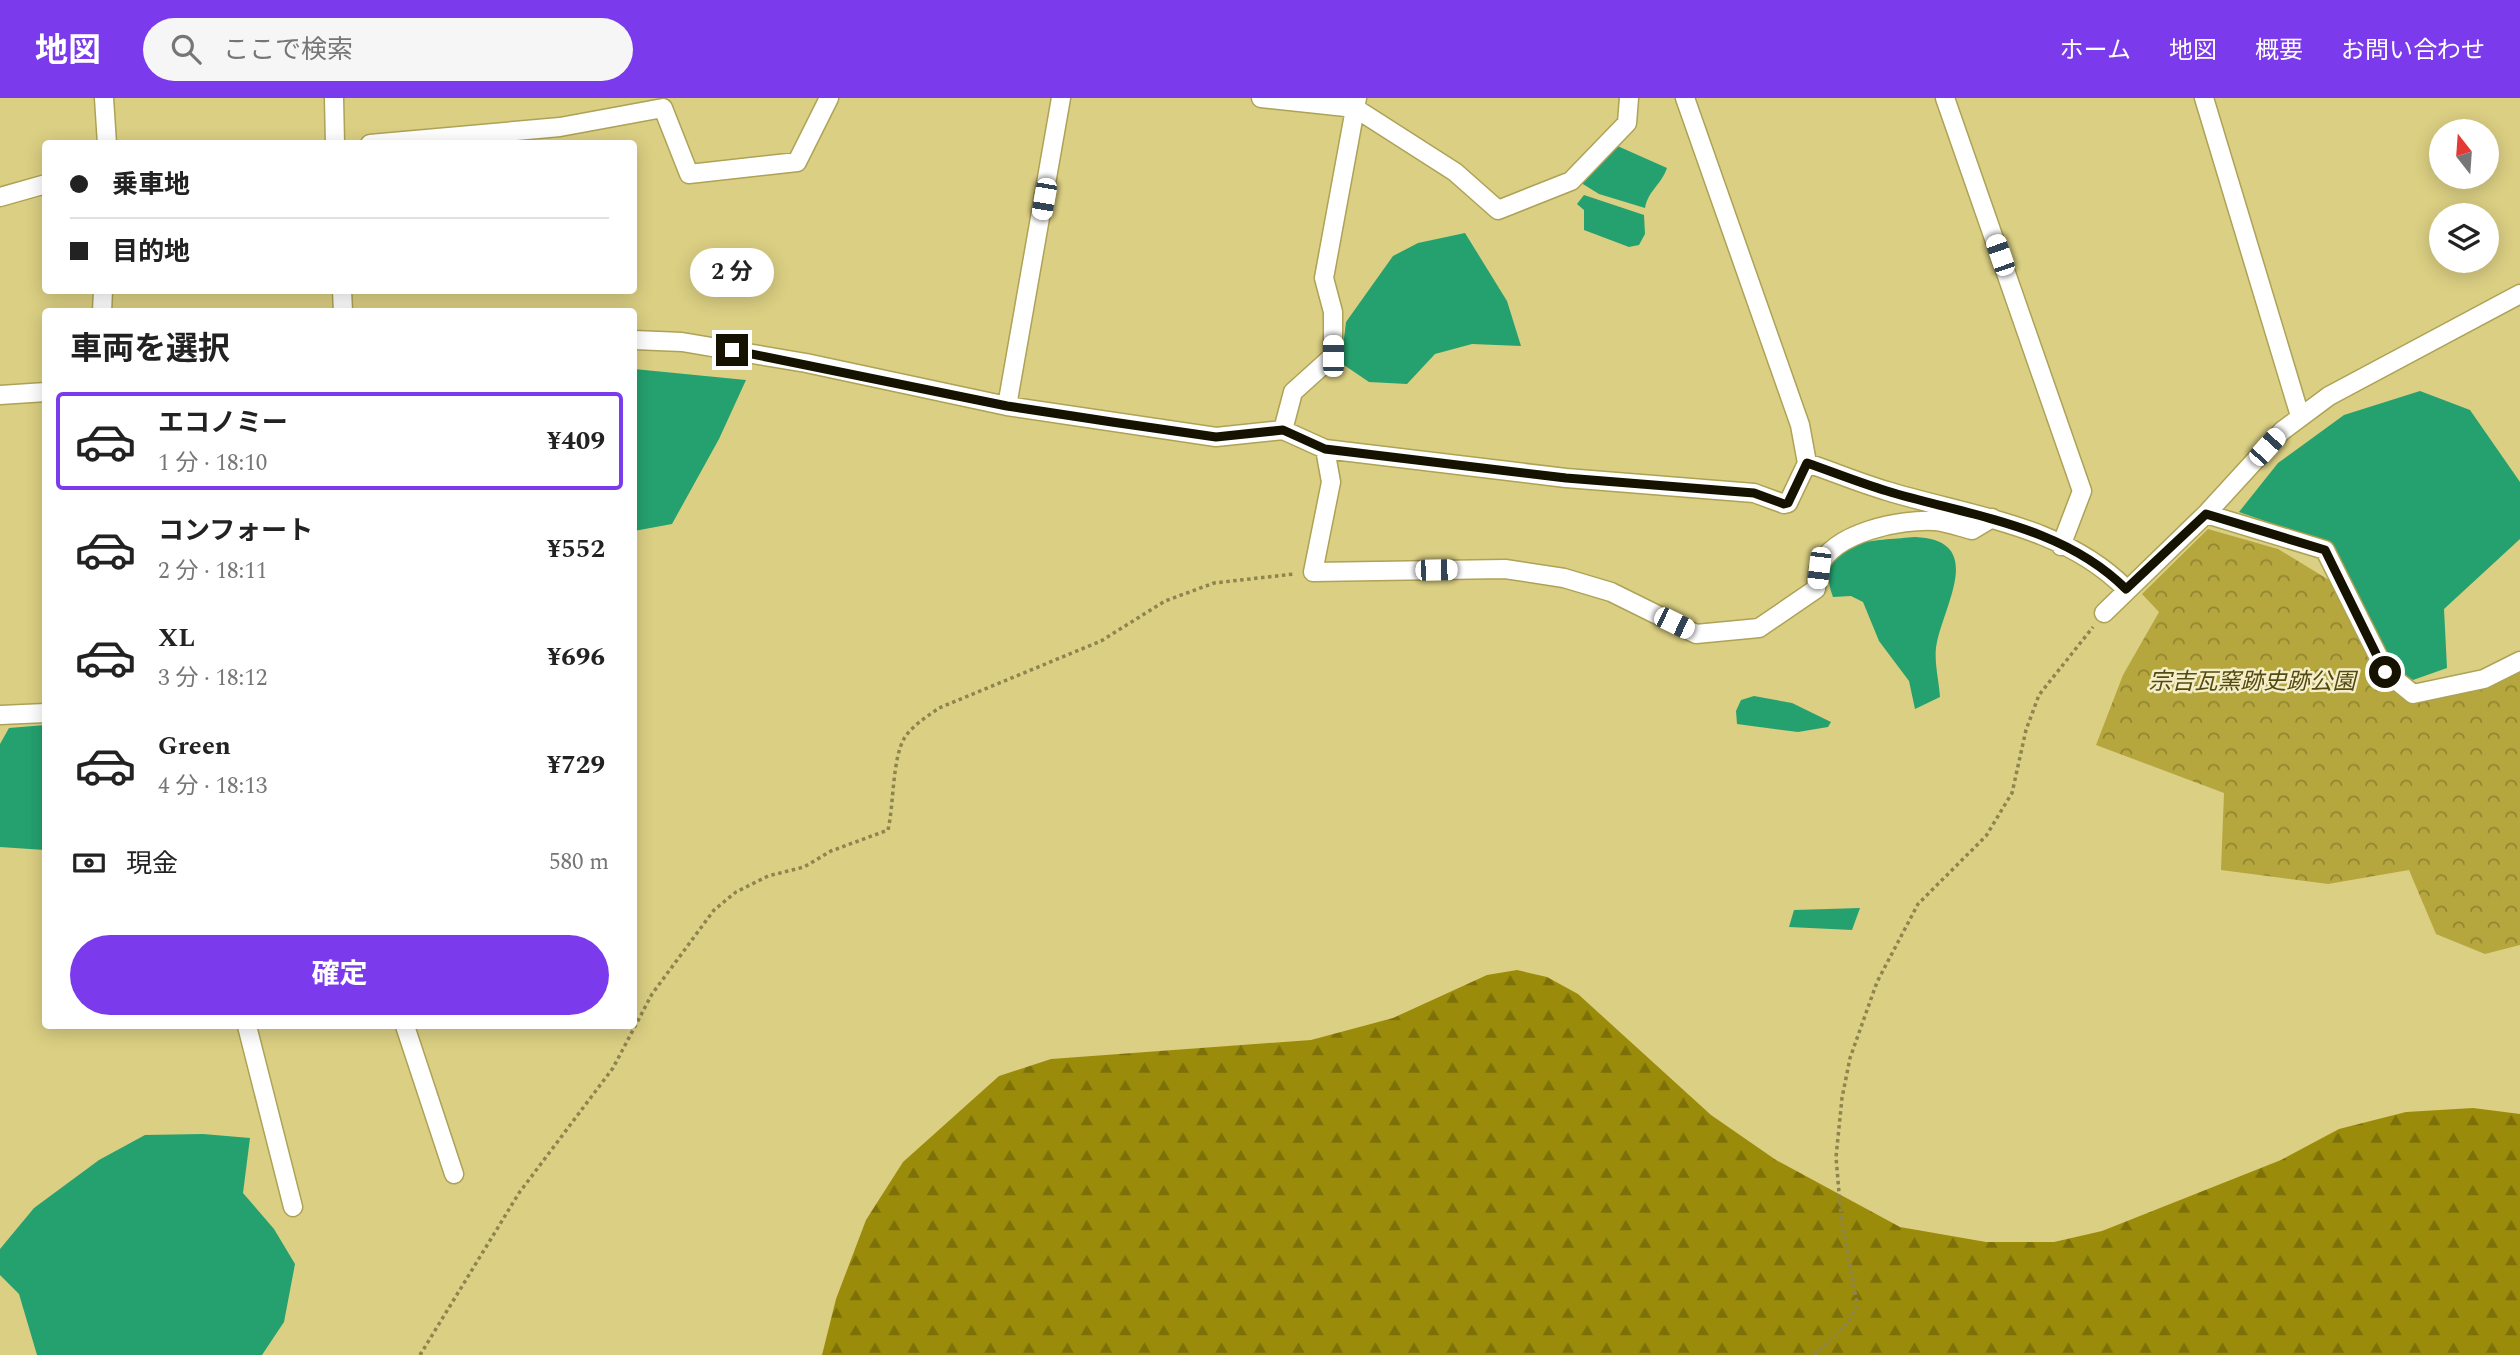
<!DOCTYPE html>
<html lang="ja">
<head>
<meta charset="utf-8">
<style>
	:root { --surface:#fff; --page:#f6f6f6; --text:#222; --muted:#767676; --line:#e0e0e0; --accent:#7c3aed }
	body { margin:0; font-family:Spectral,"Noto Sans JP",serif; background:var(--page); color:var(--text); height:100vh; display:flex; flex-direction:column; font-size:26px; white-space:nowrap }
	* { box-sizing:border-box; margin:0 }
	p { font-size:23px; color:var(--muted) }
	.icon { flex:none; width:38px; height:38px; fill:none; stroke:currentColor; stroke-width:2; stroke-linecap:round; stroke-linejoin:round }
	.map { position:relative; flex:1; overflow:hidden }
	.details { position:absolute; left:42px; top:210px; width:595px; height:721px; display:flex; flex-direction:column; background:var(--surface); border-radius:7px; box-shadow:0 4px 18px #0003 }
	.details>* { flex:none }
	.banner { position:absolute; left:42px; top:42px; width:595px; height:154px; border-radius:7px; box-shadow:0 4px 18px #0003; display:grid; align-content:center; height:154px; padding:0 28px; background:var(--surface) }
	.needle { width:46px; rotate:343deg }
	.buttons { position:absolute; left:2429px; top:21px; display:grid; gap:14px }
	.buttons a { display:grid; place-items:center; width:70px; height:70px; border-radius:50%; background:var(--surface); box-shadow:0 4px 18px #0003; font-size:35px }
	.end { position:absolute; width:32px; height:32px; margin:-16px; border:9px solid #161200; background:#fff; box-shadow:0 0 0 4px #fff }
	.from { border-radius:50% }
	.bubble { position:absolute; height:49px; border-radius:24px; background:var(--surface); box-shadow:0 4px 18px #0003; font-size:23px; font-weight:700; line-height:49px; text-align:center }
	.car { position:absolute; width:21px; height:42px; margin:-21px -10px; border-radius:9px; box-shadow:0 0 5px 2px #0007; background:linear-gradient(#fff 24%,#345 0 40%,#fff 0 76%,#345 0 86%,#fff 0) }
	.banner b { display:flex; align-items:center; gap:24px; height:66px; font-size:26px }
	.banner b+b { border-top:2px solid var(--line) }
	.banner i { width:18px; height:18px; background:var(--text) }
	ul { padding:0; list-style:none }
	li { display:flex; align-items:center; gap:21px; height:98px; margin:0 14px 10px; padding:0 14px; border:4px solid transparent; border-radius:7px }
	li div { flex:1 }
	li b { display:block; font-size:26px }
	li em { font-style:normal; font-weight:700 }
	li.active { border-color:var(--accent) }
	li>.icon { width:63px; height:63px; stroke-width:1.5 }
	h2 { padding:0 28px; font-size:32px; line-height:84px }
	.pay { display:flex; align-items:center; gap:18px; height:77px; padding:0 28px; font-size:26px }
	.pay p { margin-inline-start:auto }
	.primary-button { display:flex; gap:14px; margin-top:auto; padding:14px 28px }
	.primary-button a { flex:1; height:80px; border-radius:42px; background:var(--accent); color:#fff; font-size:28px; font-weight:700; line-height:80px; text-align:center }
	header { display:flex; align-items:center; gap:42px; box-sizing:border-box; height:98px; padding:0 35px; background:var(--accent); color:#fff }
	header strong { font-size:33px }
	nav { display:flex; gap:38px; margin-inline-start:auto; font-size:24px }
	.search { width:490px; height:63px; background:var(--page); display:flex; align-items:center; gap:18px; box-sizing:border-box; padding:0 24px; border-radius:38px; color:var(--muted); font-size:26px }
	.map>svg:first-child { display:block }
	.forest { fill:url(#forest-firs) }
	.park { fill:url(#park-crowns) }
	.water { fill:#25a16f }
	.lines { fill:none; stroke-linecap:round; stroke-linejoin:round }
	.street-casing { stroke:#ada256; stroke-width:21 }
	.path { stroke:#8d844f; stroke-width:3.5; stroke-dasharray:3.5 3.5; stroke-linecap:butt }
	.street { stroke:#fff; stroke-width:18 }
	.route { stroke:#161200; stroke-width:9 }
	.labels { text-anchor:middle; stroke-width:5; stroke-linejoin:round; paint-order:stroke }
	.park-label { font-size:23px; font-style:italic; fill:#534a0f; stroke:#f4efca }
</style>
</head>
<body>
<header>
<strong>地図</strong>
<div class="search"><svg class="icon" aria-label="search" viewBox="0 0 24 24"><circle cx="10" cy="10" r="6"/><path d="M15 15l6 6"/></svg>ここで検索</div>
<nav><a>ホーム</a><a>地図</a><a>概要</a><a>お問い合わせ</a></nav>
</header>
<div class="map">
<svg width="2520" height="1257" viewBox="0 0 2520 1257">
	<defs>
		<pattern id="forest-firs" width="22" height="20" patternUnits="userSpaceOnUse" patternTransform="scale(1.75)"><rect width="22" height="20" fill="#9b8b0a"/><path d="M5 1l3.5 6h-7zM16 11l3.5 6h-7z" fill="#7d7008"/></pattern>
		<pattern id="park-crowns" width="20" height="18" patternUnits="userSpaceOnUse" patternTransform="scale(1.75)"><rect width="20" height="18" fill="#b5a63d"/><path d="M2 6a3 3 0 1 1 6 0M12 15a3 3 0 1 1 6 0" fill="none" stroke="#928631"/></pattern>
	</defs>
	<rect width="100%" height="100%" fill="#dbcf83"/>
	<path class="forest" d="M1517,872L1547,879L1578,896L1711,1017L1776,1062L1900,1129L1986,1144H2054L2102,1133L2281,1062L2339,1031L2406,1014L2473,1010L2520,1016V1257H822L836,1201L866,1122L903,1064L999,978L1051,961L1311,942L1393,920L1487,877Z"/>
	<path class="park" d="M2208,431L2278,451L2329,482L2385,584L2416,602L2520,565V847L2485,856L2436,836L2409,772L2328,786L2221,772L2224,695L2096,647L2123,577L2159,514L2142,496Z"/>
	<path class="water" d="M1613,46L1667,70C1661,87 1648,93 1645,110L1599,96L1578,83Z
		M1584,97L1644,117L1645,136L1639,147L1629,149L1584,132V112L1577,106Z
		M1465,135L1507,203L1521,248L1472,246L1435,256L1407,286L1369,284L1341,265L1346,224L1393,158L1418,145Z
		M634,271L746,282L719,341L672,426L634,433Z
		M2420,293L2470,312L2520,384V441L2444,511L2447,570L2413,582L2384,564L2327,445L2239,414L2278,365L2344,317Z
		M1915,439C1985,442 1946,503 1937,544C1933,561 1939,582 1940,599L1915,611L1909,583L1879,543L1863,504L1851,498L1833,499C1811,440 1874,443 1915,439Z
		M1754,598L1792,605L1831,624L1828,629L1798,634L1737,626L1736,613L1741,602Z
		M45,627V752L0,749V646L9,630Z
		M1860,810L1852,832L1789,829L1794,812Z
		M203,1036L250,1040L243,1095L274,1131L295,1166L284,1224L262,1257H37L19,1196L0,1177V1151L34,1110L99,1062L145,1037Z"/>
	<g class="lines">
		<defs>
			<path id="street" d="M104,0L107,46
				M334,0L335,46
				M1261,0L1355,10L1455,74L1498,112L1571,83L1627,25L1629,0
				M1945,0L2082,393L2061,448
				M2204,0L2300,318
				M370,46L560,29L663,10L689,76L797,64L829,0
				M0,99L46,86
				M342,192L343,214
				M102,214L103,192
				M634,242L682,244L806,265L1007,308L1216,339L1283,332L1325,351L1566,380L1754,395L1784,406L1788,405L1807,365L1800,327L1685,0
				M0,297L46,294
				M1007,308L1061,0
				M1283,332L1293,294L1333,258V214L1324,180L1357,0
				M1325,351L1331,384L1313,474L1505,471L1564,480L1611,494L1696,536L1759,530L1816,491C1817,484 1817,475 1819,469C1834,434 1901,421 1935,423C1947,424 1960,429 1972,432L1992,420
				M1807,365C1834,374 1860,385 1887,393C1969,418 2063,427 2126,491
				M2206,416L2282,333L2329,298L2520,196
				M2104,515L2206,416L2325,452L2386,574L2413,596L2484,581L2520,563
				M0,617L46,615
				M247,928L293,1109
				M405,928L454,1076"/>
		</defs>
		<use href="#street" class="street-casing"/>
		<path class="path" d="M420,1257L519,1095L613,970L652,896L714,812L736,794L768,778L804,769L831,753L888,732C894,706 892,660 905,639C913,627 928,618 939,610L1101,543L1165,503L1214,485L1294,476
			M1814,1257L1849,1224L1857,1205L1841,1118L1836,1059L1842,1000L1850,960L1877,884L1918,806L1986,738L2012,695L2026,632L2039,597L2093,529"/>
		<use href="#street" class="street"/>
	</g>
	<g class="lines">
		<path class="route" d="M732,252L1007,308L1112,324L1216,339L1283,332L1325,351L1566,380L1754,395L1784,406L1788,405L1807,365C1833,374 1860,385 1887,393C1969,418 2062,427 2126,491L2206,416L2325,452L2385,574"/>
	</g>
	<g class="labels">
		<g class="park-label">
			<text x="2252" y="591">宗吉瓦窯跡史跡公園</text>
		</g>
	</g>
</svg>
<div class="buttons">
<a><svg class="needle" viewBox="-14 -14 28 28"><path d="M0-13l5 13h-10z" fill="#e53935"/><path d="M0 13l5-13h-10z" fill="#767676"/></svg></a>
<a><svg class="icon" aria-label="layers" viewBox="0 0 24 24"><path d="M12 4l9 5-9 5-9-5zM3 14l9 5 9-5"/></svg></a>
</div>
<i class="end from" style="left:2385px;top:574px"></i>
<i class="end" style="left:732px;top:252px"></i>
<div class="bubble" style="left:690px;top:150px;width:84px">2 分</div>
<i class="car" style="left:1044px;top:101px;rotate:190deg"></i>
<i class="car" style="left:2000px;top:157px;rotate:341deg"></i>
<i class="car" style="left:1333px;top:258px;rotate:0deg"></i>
<i class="car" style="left:2267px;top:349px;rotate:42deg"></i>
<i class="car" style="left:1819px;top:470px;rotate:187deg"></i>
<i class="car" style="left:1436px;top:472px;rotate:89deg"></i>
<i class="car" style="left:1674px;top:525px;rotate:116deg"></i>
<div class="banner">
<b><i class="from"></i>乗車地</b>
<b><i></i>目的地</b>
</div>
<section class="details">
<h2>車両を選択</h2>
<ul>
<li class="active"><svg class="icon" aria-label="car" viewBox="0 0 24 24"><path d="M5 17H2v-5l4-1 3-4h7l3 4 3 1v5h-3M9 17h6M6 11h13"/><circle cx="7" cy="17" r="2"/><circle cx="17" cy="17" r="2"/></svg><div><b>エコノミー</b><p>1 分 · 18:10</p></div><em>¥409</em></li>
<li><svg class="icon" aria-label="car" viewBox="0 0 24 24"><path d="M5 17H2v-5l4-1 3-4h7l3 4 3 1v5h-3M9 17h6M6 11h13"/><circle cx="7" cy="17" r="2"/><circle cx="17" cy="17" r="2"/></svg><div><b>コンフォート</b><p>2 分 · 18:11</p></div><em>¥552</em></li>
<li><svg class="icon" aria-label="car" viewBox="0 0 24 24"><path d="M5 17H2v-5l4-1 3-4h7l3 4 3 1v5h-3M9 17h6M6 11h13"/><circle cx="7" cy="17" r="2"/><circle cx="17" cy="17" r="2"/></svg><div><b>XL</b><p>3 分 · 18:12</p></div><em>¥696</em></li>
<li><svg class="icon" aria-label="car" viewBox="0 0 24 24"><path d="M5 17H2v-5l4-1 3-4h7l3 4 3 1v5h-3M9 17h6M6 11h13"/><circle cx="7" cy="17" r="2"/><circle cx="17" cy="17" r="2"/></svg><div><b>Green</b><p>4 分 · 18:13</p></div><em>¥729</em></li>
</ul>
<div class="pay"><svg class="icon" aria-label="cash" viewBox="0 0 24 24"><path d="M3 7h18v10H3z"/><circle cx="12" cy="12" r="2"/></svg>現金<p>580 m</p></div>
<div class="primary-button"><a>確定</a></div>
</section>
</div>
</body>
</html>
